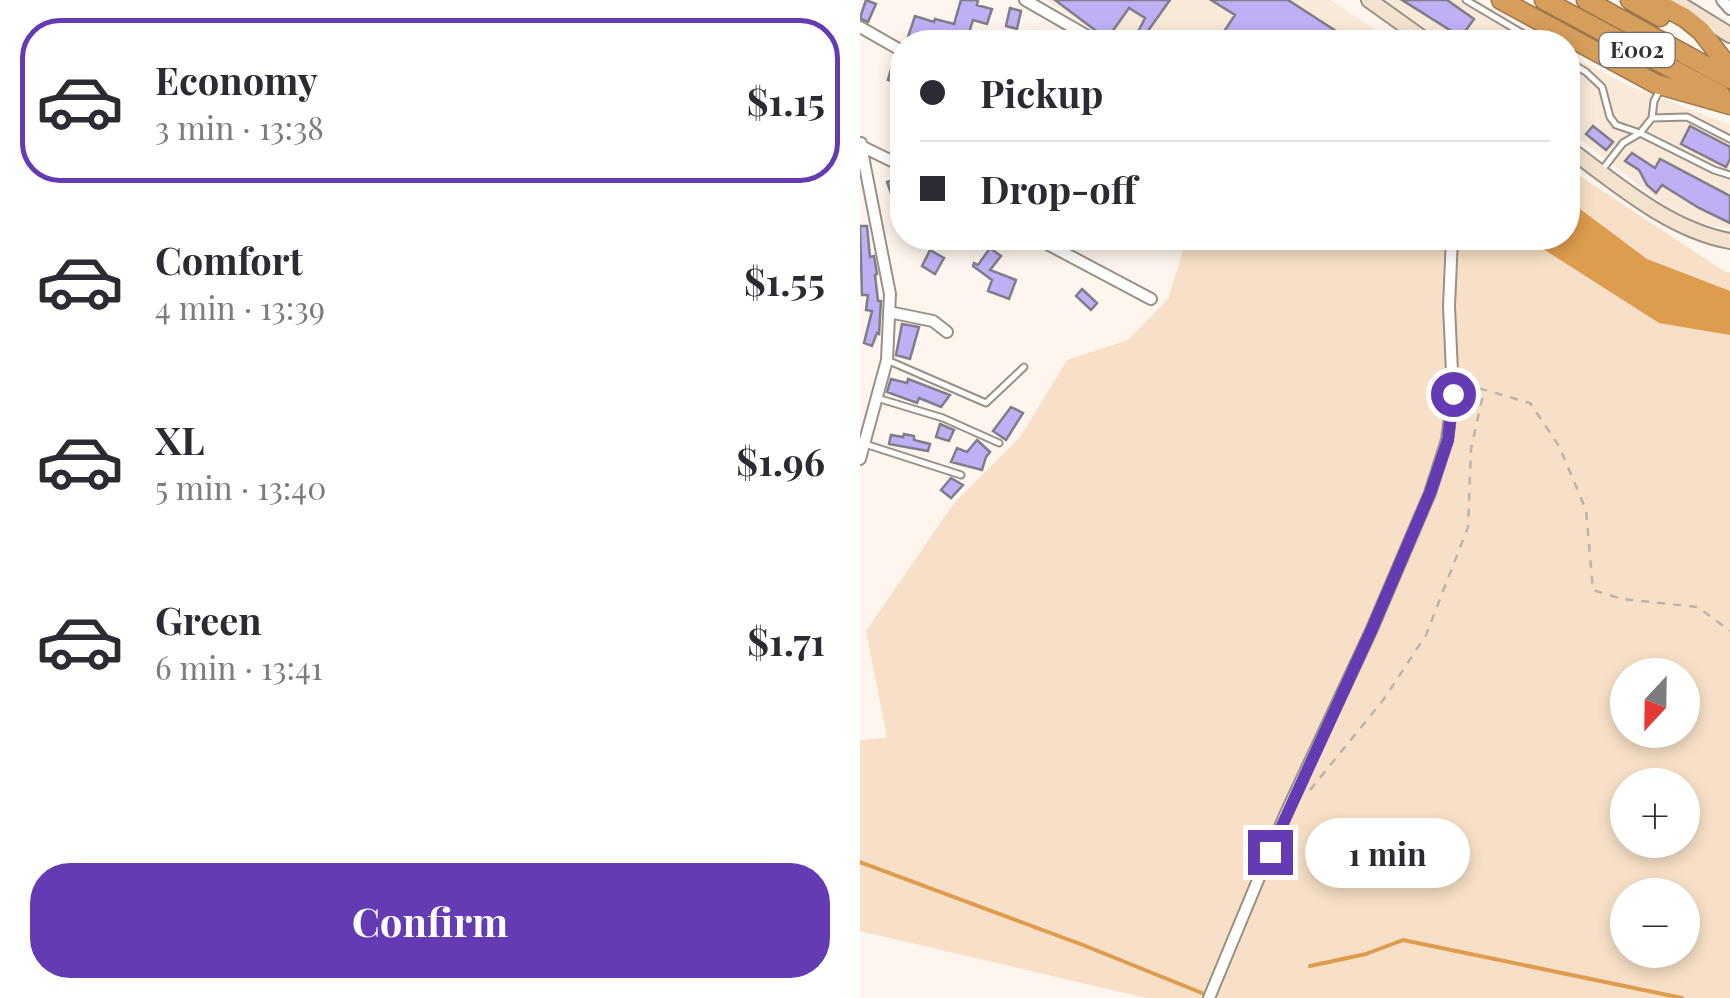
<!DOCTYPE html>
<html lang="en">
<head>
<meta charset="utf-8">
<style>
	:root { --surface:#fff; --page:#f7f7f7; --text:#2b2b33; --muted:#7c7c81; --line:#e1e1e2; --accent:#643bb3 }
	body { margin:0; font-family:"Playfair Display",serif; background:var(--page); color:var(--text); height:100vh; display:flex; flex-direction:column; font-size:38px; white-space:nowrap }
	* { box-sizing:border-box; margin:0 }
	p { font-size:32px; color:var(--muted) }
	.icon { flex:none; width:55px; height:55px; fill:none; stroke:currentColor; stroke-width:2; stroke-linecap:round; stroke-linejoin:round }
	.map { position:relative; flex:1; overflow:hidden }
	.panel { display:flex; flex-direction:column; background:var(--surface); width:860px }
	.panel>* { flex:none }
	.guide { position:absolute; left:30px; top:30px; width:690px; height:220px; border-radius:40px; box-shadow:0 5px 15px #0003; display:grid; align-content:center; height:220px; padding:0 30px; background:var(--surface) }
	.needle { width:65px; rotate:202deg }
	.buttons { position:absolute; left:750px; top:658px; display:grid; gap:20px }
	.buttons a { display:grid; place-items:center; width:90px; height:90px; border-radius:50%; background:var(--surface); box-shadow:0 5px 15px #0003; font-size:50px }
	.end { position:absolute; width:45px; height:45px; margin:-22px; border:12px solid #643bb3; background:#fff; box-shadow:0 0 0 5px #fff }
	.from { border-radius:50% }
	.bubble { position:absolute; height:70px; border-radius:35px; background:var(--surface); box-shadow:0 5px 15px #0003; font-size:32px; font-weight:700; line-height:70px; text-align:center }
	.guide b { display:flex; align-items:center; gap:35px; height:95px; font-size:38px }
	.guide b+b { border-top:2px solid var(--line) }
	.guide i { width:25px; height:25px; background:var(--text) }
	ul { padding:18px 0 0; list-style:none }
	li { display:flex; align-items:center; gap:30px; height:165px; margin:0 20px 15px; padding:0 10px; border:5px solid transparent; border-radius:40px }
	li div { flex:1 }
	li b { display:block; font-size:38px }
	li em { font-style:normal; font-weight:700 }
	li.active { border-color:var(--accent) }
	li>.icon { width:90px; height:90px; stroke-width:1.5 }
	.cta { display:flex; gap:20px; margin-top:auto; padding:20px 30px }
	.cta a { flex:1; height:115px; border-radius:40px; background:var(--accent); color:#fff; font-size:40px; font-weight:700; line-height:115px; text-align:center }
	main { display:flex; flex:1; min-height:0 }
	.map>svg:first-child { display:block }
	.built { fill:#f8e9d8 }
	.green { fill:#f7e0c7; fill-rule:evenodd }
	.water { fill:#dd9c4e }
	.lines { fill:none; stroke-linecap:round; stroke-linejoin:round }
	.stream { stroke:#dd9c4e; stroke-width:4 }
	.building { fill:#bfb0f5; stroke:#7f7d89; stroke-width:2.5 }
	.lane-casing { stroke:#999086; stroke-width:9 }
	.street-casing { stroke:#999086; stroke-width:14 }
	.secondary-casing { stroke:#999086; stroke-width:18 }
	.highway-casing { stroke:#9d774b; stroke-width:21 }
	.path { stroke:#bab4ad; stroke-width:2.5; stroke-dasharray:8 8; stroke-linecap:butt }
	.lane { stroke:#fff; stroke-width:5 }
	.street { stroke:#fff; stroke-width:10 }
	.secondary { stroke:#f3e2ce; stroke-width:14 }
	.highway { stroke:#d69d5b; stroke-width:18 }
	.route { stroke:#643bb3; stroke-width:12 }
	.labels { text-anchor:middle; stroke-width:8; stroke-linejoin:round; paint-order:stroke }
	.shield { fill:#fff; stroke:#716e6b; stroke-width:2.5 }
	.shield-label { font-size:22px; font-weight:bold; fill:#34302c }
</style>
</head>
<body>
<main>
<section class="panel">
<ul>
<li class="active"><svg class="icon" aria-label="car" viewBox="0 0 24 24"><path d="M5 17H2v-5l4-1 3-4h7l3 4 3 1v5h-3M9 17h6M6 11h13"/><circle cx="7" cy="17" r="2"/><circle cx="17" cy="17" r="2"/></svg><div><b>Economy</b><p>3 min · 13:38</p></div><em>$1.15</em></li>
<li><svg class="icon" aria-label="car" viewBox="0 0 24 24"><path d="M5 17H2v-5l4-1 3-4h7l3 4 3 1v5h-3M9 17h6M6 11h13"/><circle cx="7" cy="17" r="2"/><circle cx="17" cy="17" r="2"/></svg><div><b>Comfort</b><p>4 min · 13:39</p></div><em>$1.55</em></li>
<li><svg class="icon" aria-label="car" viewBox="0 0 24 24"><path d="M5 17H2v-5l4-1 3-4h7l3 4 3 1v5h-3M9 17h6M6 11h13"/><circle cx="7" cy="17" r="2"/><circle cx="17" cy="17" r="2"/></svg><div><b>XL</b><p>5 min · 13:40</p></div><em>$1.96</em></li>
<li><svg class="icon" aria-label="car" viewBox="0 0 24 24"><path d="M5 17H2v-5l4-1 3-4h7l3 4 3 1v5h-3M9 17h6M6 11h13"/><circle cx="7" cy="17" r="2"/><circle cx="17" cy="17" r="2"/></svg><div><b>Green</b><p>6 min · 13:41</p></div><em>$1.71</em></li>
</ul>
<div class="cta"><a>Confirm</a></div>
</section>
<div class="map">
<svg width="870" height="998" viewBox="0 0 870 998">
	<rect width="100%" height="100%" fill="#fef6ee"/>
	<path class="built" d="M186,0H470L520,33L513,42H250Z
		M524,0H618L687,42H587Z
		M708,55L770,86L870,125V229L836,222L802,203L708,130Z"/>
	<path class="green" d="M708,168L867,273L870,272V998H286L0,931V740L27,738L6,631L94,503L160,437L207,360L268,340L308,299L327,238H708ZM768,675H822V730H768ZM768,785H822V840H768ZM768,895H822V950H768Z"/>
	<path class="water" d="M708,200L787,259L870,291V335L799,323L666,238H708Z"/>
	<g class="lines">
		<path class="stream" d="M0,862L223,945L342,993
			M450,966L506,954L543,940L822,998"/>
	</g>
	<path class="building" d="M6,0L16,4L8,22L0,18Z
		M101,0H118L117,5L132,9L127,24L113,20L106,42H66L48,37L55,16L74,22L75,19L94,24Z
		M195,0H310L280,42H273L285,18L269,8L247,39Z
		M351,0H428L493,42H357L375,15Z
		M542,0H587L614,19L601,37Z
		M150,8L161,11L157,29L146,26Z
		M33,62L42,64V84L28,80Z
		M733,126L753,142L746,150L726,134Z
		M830,126L870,147V159L866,167L821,144Z
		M772,153L795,168L800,159L870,196V223L839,208L802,185L796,193L787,185L779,170L765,161Z
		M42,177V199L34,202L27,182Z
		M0,226H7L10,257L14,256L17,274L15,275L18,301H21L19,334L17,333L12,346L4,343L12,311L6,310L8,295H2Z
		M130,248L141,256L130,270L156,280L149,299L128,291L132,280L113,266L114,263L118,265Z
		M70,250L84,258L75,274L62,266Z
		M222,289L237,303L231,310L216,296Z
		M42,324L59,327L50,359L36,355Z
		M31,379L47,383L48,379L90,395L81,407L59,398L57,403L27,392Z
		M151,407L163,413L146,440L133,431Z
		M80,424L94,430L89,441L76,437Z
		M44,434L54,436V440L70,444L68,451L29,444L31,435L43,437Z
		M117,440L130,452L126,457L122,470L91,462L97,448L107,452Z
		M91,478L103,485L91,498L81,490Z"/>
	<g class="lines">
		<defs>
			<path id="lane" d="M606,0L677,42
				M708,61L726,72L742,87L750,117L756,125L780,133L854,170L870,175
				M792,118L827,117L870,139
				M742,170L763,143L780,133L792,118L794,101L801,88
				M27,360L126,403L164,367
				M17,398L83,418L139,443
				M5,444L101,475"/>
			<path id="street" d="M165,0L238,42
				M862,0L870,9
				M0,27L42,51
				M1,143V146L42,166
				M176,238L291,299
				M29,312L73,321L87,332
				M0,459L27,360L30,294L1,146
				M349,998L425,815L511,631L570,493L587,440L593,394L589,306L592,238"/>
			<path id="secondary" d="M509,0L568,42
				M813,0L870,35
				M708,148C757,184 809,230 870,241"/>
			<path id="highway" d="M641,0L796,84L870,105
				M684,0L861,95
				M726,0L870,79
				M770,0L800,17
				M792,0L825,18L841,31L870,69"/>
		</defs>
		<use href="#lane" class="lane-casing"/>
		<use href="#street" class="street-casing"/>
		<use href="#secondary" class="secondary-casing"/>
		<use href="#highway" class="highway-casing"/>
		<path class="path" d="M604,384L670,403L699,446L726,510L733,590L762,599L838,607L870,631
			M450,790L524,699L566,635L608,527L611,449L624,390"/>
		<use href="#lane" class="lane"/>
		<use href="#street" class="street"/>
		<use href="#secondary" class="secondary"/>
		<use href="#highway" class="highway"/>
	</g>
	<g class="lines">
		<path class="route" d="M410,852L511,631L570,493L588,440L593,394"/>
	</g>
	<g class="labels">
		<rect class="shield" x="739.5" y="33" width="75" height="34" rx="8"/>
		<g class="shield-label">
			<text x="777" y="58">E002</text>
		</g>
	</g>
</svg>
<div class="buttons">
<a><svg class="needle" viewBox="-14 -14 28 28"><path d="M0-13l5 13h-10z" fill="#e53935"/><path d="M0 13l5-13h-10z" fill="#7c7c81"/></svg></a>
<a>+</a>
<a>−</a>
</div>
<i class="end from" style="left:593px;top:394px"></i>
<i class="end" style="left:410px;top:852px"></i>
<div class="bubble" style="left:445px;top:818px;width:165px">1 min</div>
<div class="guide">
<b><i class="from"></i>Pickup</b>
<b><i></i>Drop-off</b>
</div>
</div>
</main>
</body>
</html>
